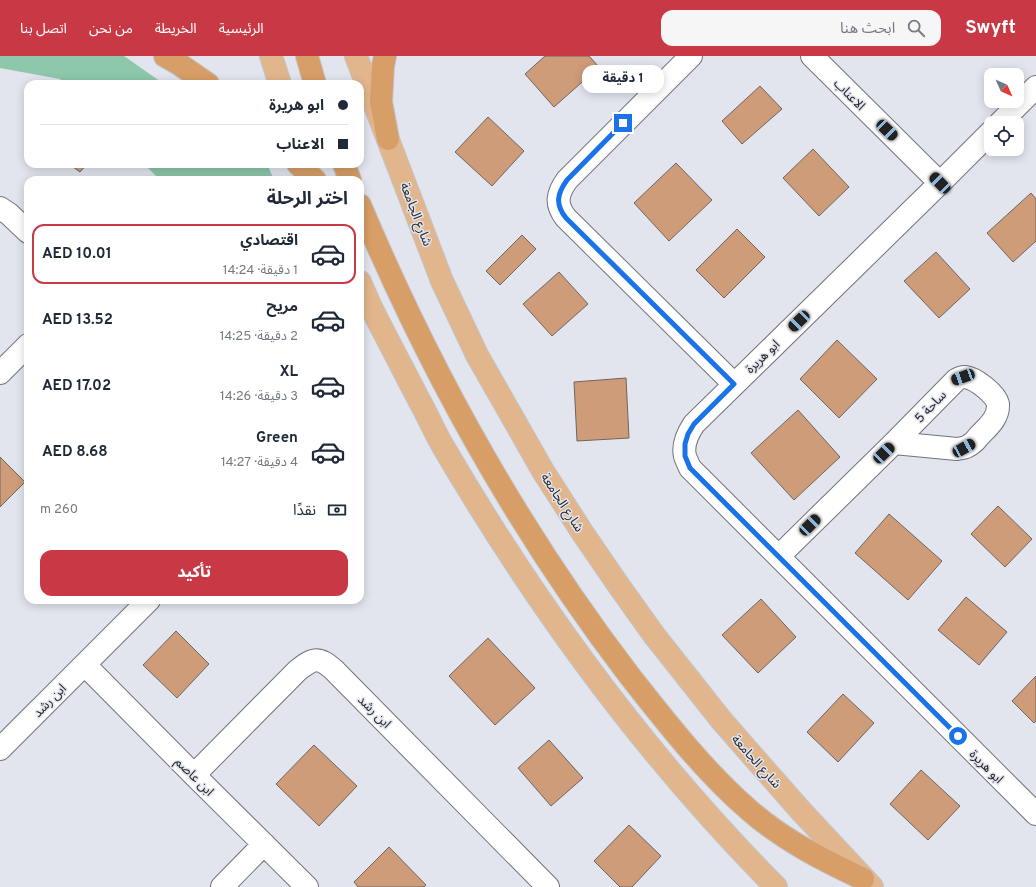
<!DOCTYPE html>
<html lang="ar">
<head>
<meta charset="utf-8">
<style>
	:root { --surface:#fff; --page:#f6f6f7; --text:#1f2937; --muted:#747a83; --line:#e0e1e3; --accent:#c93945 }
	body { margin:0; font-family:Overpass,"Noto Sans Arabic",sans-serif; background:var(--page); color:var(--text); direction:rtl; height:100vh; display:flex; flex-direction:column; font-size:15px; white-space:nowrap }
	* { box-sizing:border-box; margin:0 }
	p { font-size:13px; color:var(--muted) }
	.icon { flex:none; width:22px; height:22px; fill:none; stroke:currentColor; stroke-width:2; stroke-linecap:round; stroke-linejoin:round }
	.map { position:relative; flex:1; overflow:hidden; direction:ltr }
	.sheet { position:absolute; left:24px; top:120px; width:340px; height:428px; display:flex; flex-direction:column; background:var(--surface); border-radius:12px; box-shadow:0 2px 10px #0003; direction:rtl }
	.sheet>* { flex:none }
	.banner { position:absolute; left:24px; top:24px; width:340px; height:88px; border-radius:12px; box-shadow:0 2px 10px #0003; direction:rtl; display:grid; align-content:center; height:88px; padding:0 16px; background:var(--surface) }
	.needle { width:26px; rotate:135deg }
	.controls { position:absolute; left:984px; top:12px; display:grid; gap:8px }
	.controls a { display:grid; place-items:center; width:40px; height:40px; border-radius:8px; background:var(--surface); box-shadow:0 2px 10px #0003; font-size:20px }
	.end { position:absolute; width:18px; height:18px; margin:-9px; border:5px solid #1a73e8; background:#fff; box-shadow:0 0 0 2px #fff }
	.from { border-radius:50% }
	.bubble { position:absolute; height:28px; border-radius:12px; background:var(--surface); box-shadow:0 2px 10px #0003; font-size:13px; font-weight:700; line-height:28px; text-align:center; direction:rtl }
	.car { position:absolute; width:12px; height:24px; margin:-12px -6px; border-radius:5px; box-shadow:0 0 3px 1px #0007; background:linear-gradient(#222 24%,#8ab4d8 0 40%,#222 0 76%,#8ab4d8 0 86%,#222 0) }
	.banner b { display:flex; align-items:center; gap:14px; height:38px; font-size:15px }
	.banner b+b { border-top:1px solid var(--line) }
	.banner i { width:10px; height:10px; background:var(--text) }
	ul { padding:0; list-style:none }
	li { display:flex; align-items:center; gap:12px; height:60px; margin:0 8px 6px; padding:0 8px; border:2px solid transparent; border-radius:12px }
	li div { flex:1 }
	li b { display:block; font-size:15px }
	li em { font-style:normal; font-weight:700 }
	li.active { border-color:var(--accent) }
	li>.icon { width:36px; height:36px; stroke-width:1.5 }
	h2 { padding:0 16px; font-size:18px; line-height:48px }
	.pay { display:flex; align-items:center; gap:10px; height:44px; padding:0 16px; font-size:15px }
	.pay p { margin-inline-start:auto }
	.button { display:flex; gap:8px; margin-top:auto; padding:8px 16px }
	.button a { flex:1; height:46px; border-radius:12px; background:var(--accent); color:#fff; font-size:16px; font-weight:700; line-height:46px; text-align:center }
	header { display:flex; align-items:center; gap:24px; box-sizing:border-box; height:56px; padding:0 20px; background:var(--accent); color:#fff }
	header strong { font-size:19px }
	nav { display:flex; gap:22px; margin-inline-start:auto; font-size:14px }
	.search { width:280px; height:36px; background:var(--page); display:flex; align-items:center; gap:10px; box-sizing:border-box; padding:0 14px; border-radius:12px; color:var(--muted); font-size:15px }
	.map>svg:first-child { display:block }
	.green { fill:#8dc8aa }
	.building { fill:#cf9c7a; stroke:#6d6560 }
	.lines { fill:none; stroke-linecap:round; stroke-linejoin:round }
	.minor-casing { stroke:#72747c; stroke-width:24 }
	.primary-casing { stroke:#c3c3c4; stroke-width:24 }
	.trunk-casing { stroke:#c3c3c4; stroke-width:24 }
	.minor { stroke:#fff; stroke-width:22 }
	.primary { stroke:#e2b68d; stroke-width:22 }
	.trunk { stroke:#d89e67; stroke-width:22 }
	.route { stroke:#1a73e8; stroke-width:5 }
	.labels { text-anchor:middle; stroke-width:3; stroke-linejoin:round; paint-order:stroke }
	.street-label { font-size:13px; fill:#28292c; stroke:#e2e5ee }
</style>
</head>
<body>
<header>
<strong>Swyft</strong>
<div class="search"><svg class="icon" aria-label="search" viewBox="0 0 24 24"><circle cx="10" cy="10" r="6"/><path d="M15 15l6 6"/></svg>ابحث هنا</div>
<nav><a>الرئيسية</a><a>الخريطة</a><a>من نحن</a><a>اتصل بنا</a></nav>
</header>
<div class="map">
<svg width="1036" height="831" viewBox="0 0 1036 831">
	<rect width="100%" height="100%" fill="#e2e5ee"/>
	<path class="green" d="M0,0H124L164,28H65L60,23L0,12Z
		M144,108H266L268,110L274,124H160Z"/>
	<path class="building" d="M545,0H589L599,11L554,51L525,18Z
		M760,30L782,53L742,88L722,65Z
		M488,61L524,95L492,130L455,96Z
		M813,93L849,131L819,160L783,122Z
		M676,107L712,144L669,185L634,147Z
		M69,108H87L80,116Z
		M1031,137L1036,143V185L1013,206L987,177Z
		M737,173L765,201L724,242L696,214Z
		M522,179L536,193L500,229L486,215Z
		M936,196L970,233L939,262L904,225Z
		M559,216L588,248L552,280L523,248Z
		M837,284L877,323L839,362L800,323Z
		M626,322L629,382L577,385L574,326Z
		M798,354L840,401L794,444L751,397Z
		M0,401L25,426L0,451Z
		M998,450L1032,483L1005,511L971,478Z
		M889,458L942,505L908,544L855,497Z
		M966,541L1007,576L979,609L938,574Z
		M761,543L796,581L758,617L722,579Z
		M176,575L209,608L177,642L143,609Z
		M488,582L535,632L495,669L449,620Z
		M1036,620V665L1034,667L1012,645Z
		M843,638L874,667L838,706L807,676Z
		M549,684L583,722L551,750L518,712Z
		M314,689L357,730L319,770L276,728Z
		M921,714L960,750L928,784L890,748Z
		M629,769L661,800L632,831H620L594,805Z
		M389,791L426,829L424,831H358L354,826Z"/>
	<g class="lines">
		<defs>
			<path id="minor" d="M691,0L567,124C557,138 555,148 566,162L734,328
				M812,0L940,127
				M1000,67L1036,31
				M991,76L940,127L694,368C688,377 682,388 685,400C686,404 689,409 690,412L1036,758
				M0,152L9,158L28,176
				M0,317L28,289
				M779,500L894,387L956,324C959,322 962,321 965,321C975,322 996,338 998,348C999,361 989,370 980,379C977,382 975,386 971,388C967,392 962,392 957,393L894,387
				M85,609L194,719L307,831
				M0,693L149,544
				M194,719L298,614C314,602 318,600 334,614L548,831
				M222,831L264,788"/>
			<path id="primary" d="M271,0L280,28
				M356,0L442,225L477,299L543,415L582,476L619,530L654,579L722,665L801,755L872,831
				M360,226L370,249C386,281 403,313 419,344C428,360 435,377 444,392C537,551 647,701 776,831"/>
			<path id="trunk" d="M165,0L179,8L208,28
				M307,0L315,28
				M385,0L383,10L381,46L388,83
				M298,108L315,124
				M344,108L350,124
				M360,149C430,315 519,475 629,619C666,666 704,715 749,754C783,784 823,804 863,823"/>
		</defs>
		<use href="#minor" class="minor-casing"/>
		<use href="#primary" class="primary-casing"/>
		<use href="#trunk" class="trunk-casing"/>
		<use href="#minor" class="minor"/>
		<use href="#primary" class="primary"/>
		<use href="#trunk" class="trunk"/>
	</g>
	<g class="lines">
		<path class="route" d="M623,67L567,124C557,138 555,148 566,162L734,328L694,368L688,378L685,388V400L690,412L958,680"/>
	</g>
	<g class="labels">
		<g class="street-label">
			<text transform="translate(850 38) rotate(45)" y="5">الاعناب</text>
			<text transform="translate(417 158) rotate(69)" y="5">شارع الجامعة</text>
			<text transform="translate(762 300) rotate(-44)" y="5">ابو هريرة</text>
			<text transform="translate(930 350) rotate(-46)" y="5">ساحة 5</text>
			<text transform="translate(563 446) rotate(57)" y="5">شارع الجامعة</text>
			<text transform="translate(49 644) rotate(-45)" y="5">ابن رشد</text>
			<text transform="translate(375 655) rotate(45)" y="5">ابن رشد</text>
			<text transform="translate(757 705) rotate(48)" y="5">شارع الجامعة</text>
			<text transform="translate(987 710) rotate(45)" y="5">ابو هريرة</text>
			<text transform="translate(195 720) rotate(45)" y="5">ابن عاصم</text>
		</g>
	</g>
</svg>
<div class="controls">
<a><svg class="needle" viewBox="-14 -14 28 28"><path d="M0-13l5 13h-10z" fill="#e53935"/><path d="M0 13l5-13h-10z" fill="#747a83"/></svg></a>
<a><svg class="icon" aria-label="locate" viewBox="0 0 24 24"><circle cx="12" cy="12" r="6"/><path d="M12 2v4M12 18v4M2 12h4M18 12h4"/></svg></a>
</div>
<i class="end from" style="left:958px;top:680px"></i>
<i class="end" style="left:623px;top:67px"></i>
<div class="bubble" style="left:582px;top:9px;width:82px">1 دقيقة</div>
<i class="car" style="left:887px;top:74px;rotate:134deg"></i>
<i class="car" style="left:940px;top:127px;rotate:315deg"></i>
<i class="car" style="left:799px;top:265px;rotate:226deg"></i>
<i class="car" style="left:963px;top:321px;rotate:250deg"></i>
<i class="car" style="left:964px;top:392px;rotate:61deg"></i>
<i class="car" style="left:884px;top:397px;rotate:46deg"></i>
<i class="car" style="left:810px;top:469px;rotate:45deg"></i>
<div class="banner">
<b><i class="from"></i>ابو هريرة</b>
<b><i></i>الاعناب</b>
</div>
<section class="sheet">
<h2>اختر الرحلة</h2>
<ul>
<li class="active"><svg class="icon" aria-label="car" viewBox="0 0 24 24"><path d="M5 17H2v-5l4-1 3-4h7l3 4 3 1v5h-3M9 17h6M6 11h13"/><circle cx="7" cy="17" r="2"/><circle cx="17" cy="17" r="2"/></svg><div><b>اقتصادي</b><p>1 دقيقة · 14:24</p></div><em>AED 10.01</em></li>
<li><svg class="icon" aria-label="car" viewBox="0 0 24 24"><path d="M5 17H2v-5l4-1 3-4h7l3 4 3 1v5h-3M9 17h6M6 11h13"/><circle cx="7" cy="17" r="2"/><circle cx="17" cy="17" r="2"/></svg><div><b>مريح</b><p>2 دقيقة · 14:25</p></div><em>AED 13.52</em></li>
<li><svg class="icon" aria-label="car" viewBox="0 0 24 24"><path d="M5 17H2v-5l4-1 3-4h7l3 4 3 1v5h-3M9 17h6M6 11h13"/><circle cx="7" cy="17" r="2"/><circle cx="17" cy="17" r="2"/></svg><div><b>XL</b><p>3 دقيقة · 14:26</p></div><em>AED 17.02</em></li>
<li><svg class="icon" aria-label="car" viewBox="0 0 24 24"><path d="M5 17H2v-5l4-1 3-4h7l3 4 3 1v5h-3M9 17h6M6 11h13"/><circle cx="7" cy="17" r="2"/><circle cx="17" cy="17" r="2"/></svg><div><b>Green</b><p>4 دقيقة · 14:27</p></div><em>AED 8.68</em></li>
</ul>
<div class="pay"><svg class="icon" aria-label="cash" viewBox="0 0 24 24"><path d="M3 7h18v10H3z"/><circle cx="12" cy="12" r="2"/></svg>نقدًا<p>260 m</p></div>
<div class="button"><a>تأكيد</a></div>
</section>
</div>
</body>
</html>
